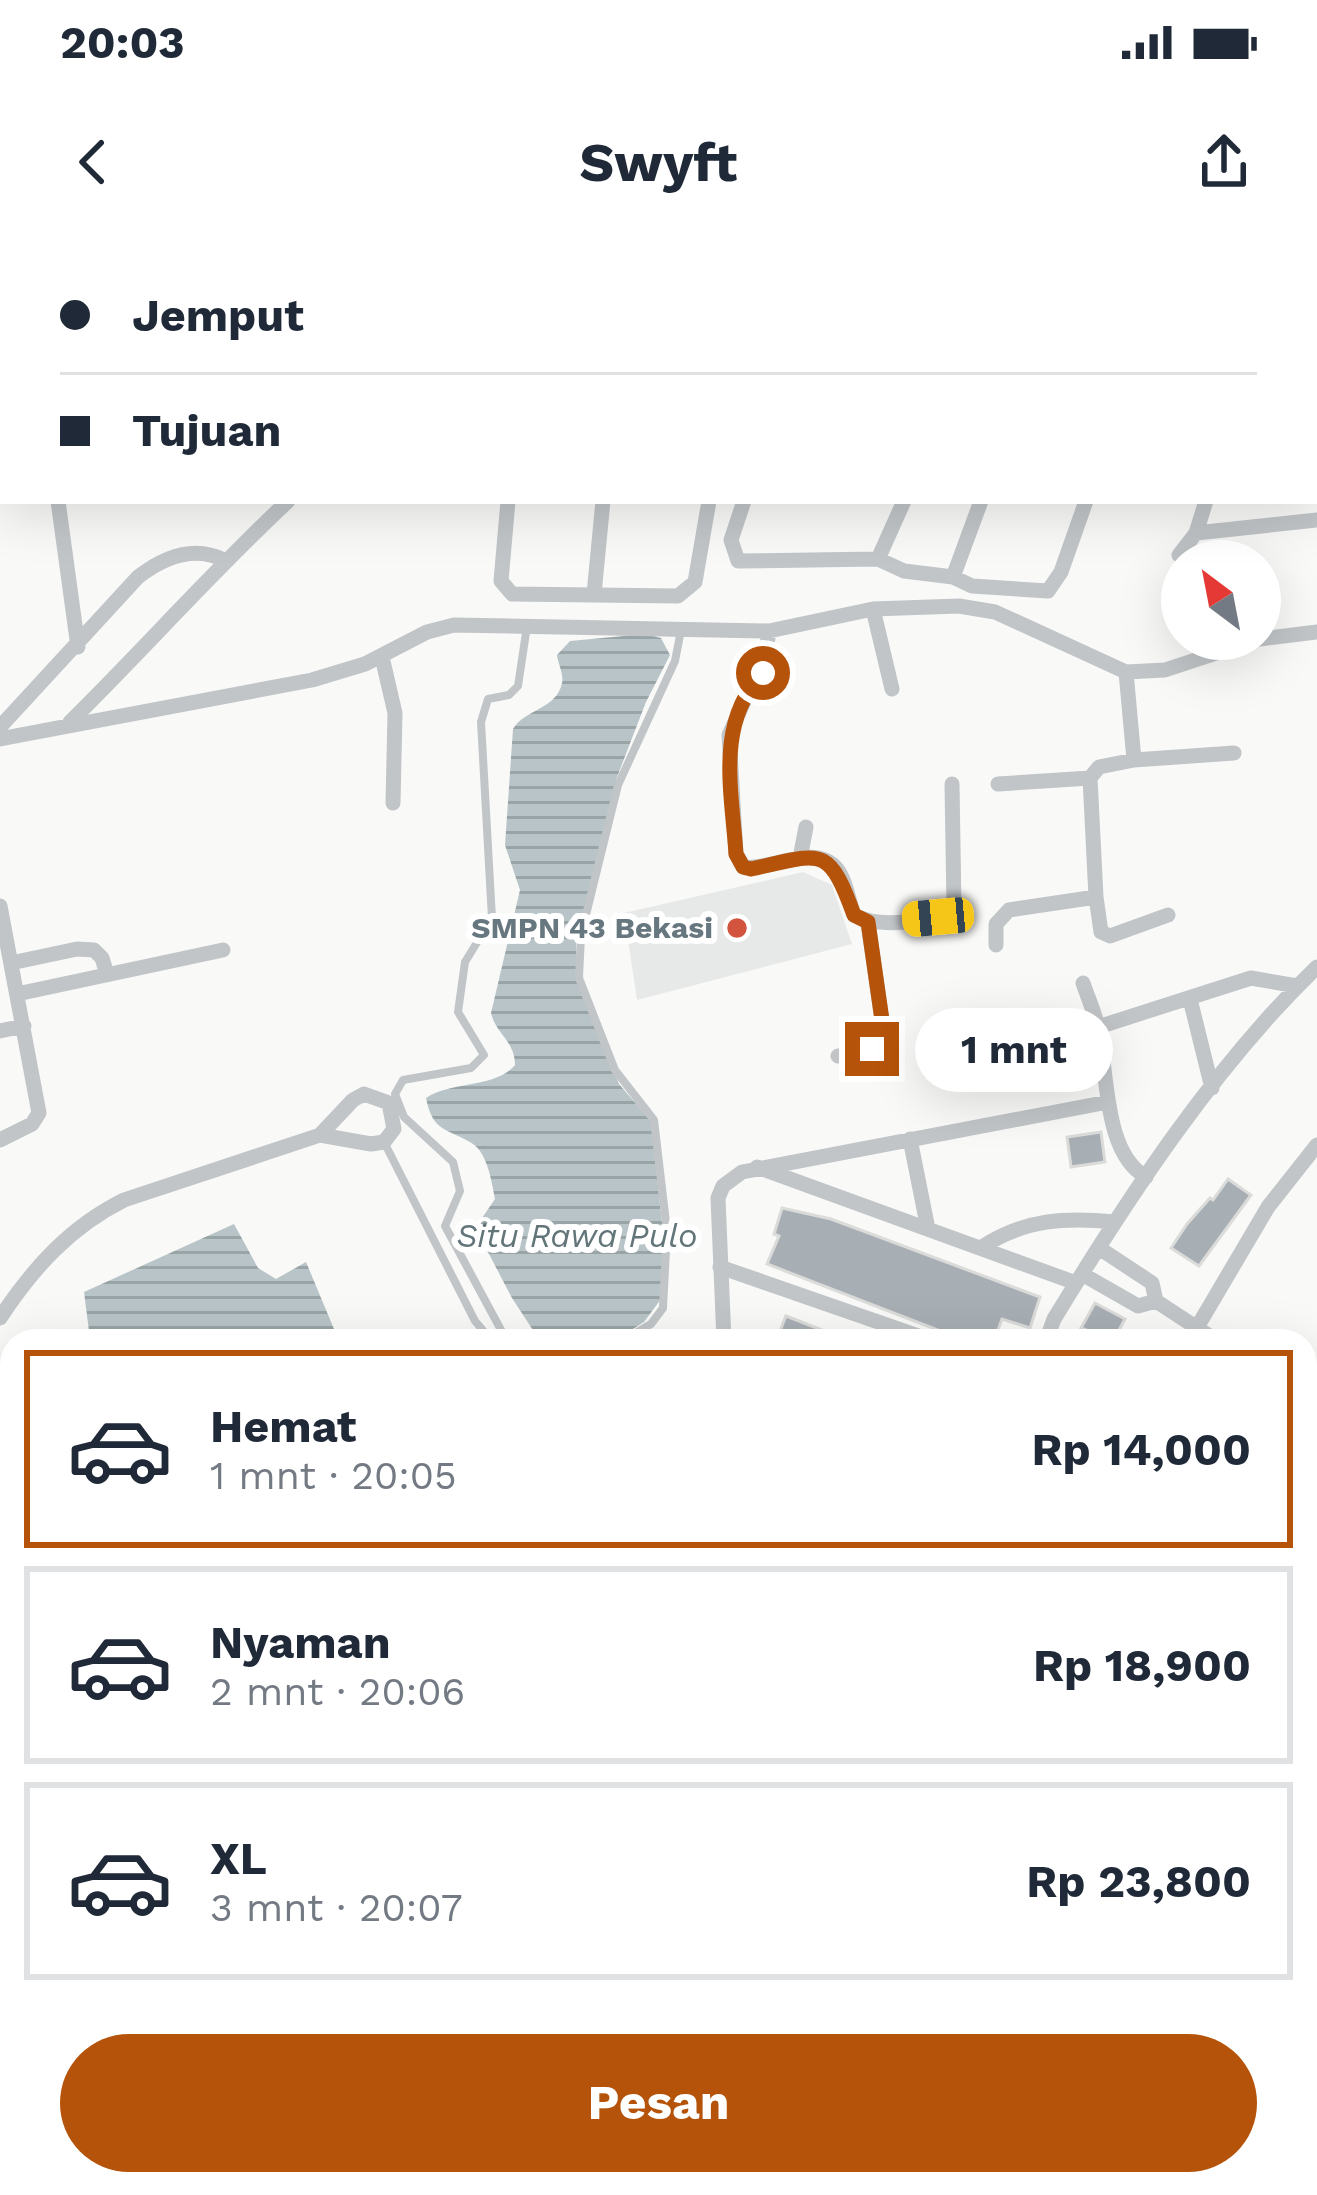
<!DOCTYPE html>
<html lang="id">
<head>
<meta charset="utf-8">
<style>
	:root { --surface:#fff; --page:#f6f6f7; --text:#1f2937; --muted:#747a83; --line:#e0e1e3; --accent:#b45309 }
	body { margin:0; font-family:"Work Sans",sans-serif; background:var(--page); color:var(--text); height:100vh; display:flex; flex-direction:column; font-size:45px; white-space:nowrap }
	* { box-sizing:border-box; margin:0 }
	p { font-size:39px; color:var(--muted) }
	.icon { flex:none; width:66px; height:66px; fill:none; stroke:currentColor; stroke-width:2; stroke-linecap:round; stroke-linejoin:round }
	.map { position:relative; flex:1; overflow:hidden }
	.sheet { position:absolute; left:0px; top:1089px; width:1317px; height:867px; display:flex; flex-direction:column; background:var(--surface); border-radius:36px 36px 0 0; box-shadow:0 12px 48px #0002 }
	.sheet>* { flex:none }
	.banner { position:absolute; left:0px; top:0px; width:1317px; height:264px; box-shadow:0 12px 48px #0002; display:grid; align-content:center; height:264px; padding:0 60px; background:var(--surface) }
	.needle { width:78px; rotate:328deg }
	.controls { position:absolute; left:1161px; top:300px; display:grid; gap:24px }
	.controls a { display:grid; place-items:center; width:120px; height:120px; border-radius:50%; background:var(--surface); box-shadow:0 12px 48px #0002; font-size:60px }
	.end { position:absolute; width:54px; height:54px; margin:-27px; border:15px solid #b45309; background:#fff; box-shadow:0 0 0 6px #fff }
	.from { border-radius:50% }
	.bubble { position:absolute; height:84px; border-radius:42px; background:var(--surface); box-shadow:0 12px 48px #0002; font-size:39px; font-weight:700; line-height:84px; text-align:center }
	.car { position:absolute; width:36px; height:72px; margin:-36px -18px; border-radius:15px; box-shadow:0 0 9px 3px #0007; background:linear-gradient(#f5c518 24%,#345 0 40%,#f5c518 0 76%,#345 0 86%,#f5c518 0) }
	.banner b { display:flex; align-items:center; gap:42px; height:114px; font-size:45px }
	.banner b+b { border-top:3px solid var(--line) }
	.banner i { width:30px; height:30px; background:var(--text) }
	ul { padding:21px 0 0; list-style:none }
	li { display:flex; align-items:center; gap:36px; height:198px; margin:0 24px 18px; padding:0 36px; border:6px solid var(--line); border-radius:0px }
	li div { flex:1 }
	li b { display:block; font-size:45px }
	li em { font-style:normal; font-weight:700 }
	li.on { border-color:var(--accent) }
	li>.icon { width:108px; height:108px; stroke-width:1.5 }
	.cta { display:flex; gap:24px; margin-top:auto; padding:24px 60px }
	.cta a { flex:1; height:138px; border-radius:72px; background:var(--accent); color:#fff; font-size:48px; font-weight:700; line-height:138px; text-align:center }
	.status { display:flex; justify-content:space-between; align-items:center; height:84px; padding:0 60px; background:var(--surface); direction:ltr }
	.status svg { height:33px; fill:currentColor }
	header { display:flex; justify-content:space-between; align-items:center; height:156px; padding:0 60px; background:var(--surface); font-size:54px; font-weight:700 }
	.map>svg:first-child { display:block }
	.built { fill:#e7e9e8 }
	.water { fill:url(#water-rules) }
	.building { fill:#a7afb4; stroke:#dbdbda; stroke-width:3 }
	.lines { fill:none; stroke-linecap:round; stroke-linejoin:round }
	.service { stroke:#c1c5c8; stroke-width:8 }
	.minor { stroke:#c1c5c8; stroke-width:15 }
	.route { stroke:#b45309; stroke-width:15 }
	.poi-dot { fill:#d2533e; stroke:#fff; stroke-width:4.5 }
	.labels { text-anchor:middle; stroke-width:12; stroke-linejoin:round; paint-order:stroke }
	.poi-label { font-size:30px; font-weight:bold; fill:#67777f; stroke:#fff; text-anchor:end }
	.water-label { font-size:33px; font-style:italic; fill:#627579; stroke:#fff }
</style>
</head>
<body>
<div class="status"><b>20:03</b><svg viewBox="0 0 49 12"><path d="M0 12V9h3v3zM5 12V6h3v6zM10 12V3h3v9zM15 12V0h3v12zM26 1h20v11H26zM47 4h2v5h-2z"/></svg></div>
<header><svg class="icon" aria-label="back" viewBox="0 0 24 24"><path d="M15 5l-7 7 7 7"/></svg>Swyft<svg class="icon" aria-label="share" viewBox="0 0 24 24"><path d="M12 15V3M7 8l5-5 5 5M5 13v7h14v-7"/></svg></header>
<div class="map">
<svg width="1317" height="1955" viewBox="0 0 1317 1955">
	<defs>
		<pattern id="water-rules" width="6" height="5" patternUnits="userSpaceOnUse" patternTransform="scale(3)"><rect width="6" height="5" fill="#b8c4c7"/><path d="M0 2.5h6" fill="none" stroke="#99a4a7"/></pattern>
	</defs>
	<rect width="100%" height="100%" fill="#f9f9f8"/>
	<path class="built" d="M803,632L832,645L852,704L637,760L624,673Z"/>
	<path class="water" d="M645,394L661,398L670,415L646,462L617,537L576,702L577,737L619,844L651,881L663,992L661,1059L644,1082L614,1101H540L512,1058L478,993L480,981L495,959C492,942 487,913 473,904C449,888 433,894 426,858C451,841 496,848 515,825C515,801 496,794 491,773L520,650L505,605L513,489C525,469 557,469 562,443C564,434 558,424 557,415L570,401Z
		M234,984L258,1028L276,1039L306,1022L339,1101H77L89,1091L84,1052Z"/>
	<path class="building" d="M1101,892L1105,922L1071,927L1067,897Z
		M1228,939L1251,955L1199,1026L1171,1008L1187,984L1210,958L1213,960Z
		M782,968L831,979L1040,1057L1030,1088L1002,1079L994,1101H966L767,1024L779,996L774,994Z
		M1095,1063L1125,1079L1113,1101L1081,1088Z
		M786,1076L848,1100L847,1101H776Z"/>
	<g class="lines">
		<path class="service" d="M384,902L475,1081L492,1101
			M507,1101L445,986L460,951L453,922L404,877L395,854L403,840L471,828L484,815L458,772L465,722L492,678L481,482L488,459L509,455L518,446L527,386
			M622,1101L651,1084L663,1068L667,991L654,880L615,830L579,738L581,695L618,545L675,421L681,390"/>
		<path class="minor" d="M164,0V3
			M315,0V3
			M364,0V3
			M891,0L899,3
			M1002,0L1009,3
			M1255,0L1263,3
			M501,3L503,0
			M568,3L570,0
			M696,3L698,0
			M973,3L975,0
			M1075,3L1076,0
			M1185,3L1187,0
			M1314,21L1317,22
			M0,138H3
			M1314,172L1317,171
			M58,261L78,407
			M508,261L501,341L512,354L678,356L695,342L709,261
			M744,261L731,300L738,321L878,319L904,331L953,337L972,346L1048,351L1061,332L1086,261
			M1196,293L1317,280
			M1179,315L1196,293L1206,261
			M878,319L904,261
			M953,337L981,261
			M594,354L603,261
			M873,369L892,449
			M769,391L763,433L751,446L729,495L736,614L744,627C771,631 815,602 837,629C846,640 849,662 854,675C880,689 929,682 954,668L952,544
			M1260,399L1317,392
			M382,417L395,473L393,563
			M1126,432L1134,520L1099,527L1090,538L1096,657L1101,692L1110,696L1168,675
			M70,482C144,409 212,332 288,261
			M0,487L138,337C164,317 194,305 224,320
			M0,499L312,440L365,424L427,392L454,385L769,391L873,369L959,366L995,372L1126,432L1165,430L1259,399
			M1134,520L1234,513
			M998,544L1090,538
			M800,618L806,587
			M0,666L39,873L32,884L0,900
			M996,705V684L1009,670L1096,657
			M11,723L77,709L94,710L102,718L107,734
			M1083,743C1088,758 1095,773 1098,788C1108,831 1103,913 1146,937
			M17,754L223,710
			M1190,759L1212,848
			M1098,787L1251,738L1297,746
			M0,791L24,786
			M838,816L872,809L884,794L868,683
			M364,854L389,863L394,889L384,902L371,904L320,895L353,860Z
			M910,899L928,989
			M757,927L1076,1043
			M982,1007C1025,979 1066,977 1115,982
			M1099,1008L1152,1043L1156,1061L1217,1101
			M720,1027L933,1101
			M1082,1034L1138,1066L1156,1061
			M0,1078C33,1028 70,987 124,960L320,895
			M724,1101L718,958L723,946L742,932L1108,862
			M1046,1101L1054,1079C1128,958 1214,826 1317,727
			M1189,1101L1268,967L1317,905
			M1305,1164L1317,1147
			M1305,1183L1317,1191
			M1305,1324L1317,1331
			M0,1372L12,1426
			M1305,1445L1317,1452
			M0,1468L12,1459
			M0,1550L12,1559
			M1305,1572L1317,1579
			M0,1683L12,1675
			M1305,1713L1317,1706
			M1305,1804L1317,1800
			M0,1805L12,1798
			M1305,1909L1309,1908L1314,1955
			M0,1923L12,1916
			M199,1944L206,1955
			M342,1944L346,1955
			M704,1944L711,1955
			M827,1944L834,1955
			M950,1944L956,1955
			M1082,1944L1089,1955
			M1236,1944L1237,1955
			M154,1955L171,1944
			M216,1955L234,1944
			M572,1955L590,1944
			M1162,1955V1944"/>
	</g>
	<g class="lines">
		<path class="route" d="M763,433C715,482 732,552 736,614L743,627L751,629C821,614 828,603 854,675L868,682L884,794L872,809"/>
	</g>
	<circle class="poi-dot" cx="737" cy="688" r="12"/>
	<g class="labels">
		<g class="poi-label">
			<text x="713" y="698">SMPN 43 Bekasi</text>
		</g>
		<g class="water-label">
			<text x="577" y="1007">Situ Rawa Pulo</text>
		</g>
	</g>
</svg>
<div class="controls">
<a><svg class="needle" viewBox="-14 -14 28 28"><path d="M0-13l5 13h-10z" fill="#e53935"/><path d="M0 13l5-13h-10z" fill="#747a83"/></svg></a>
</div>
<i class="end from" style="left:763px;top:433px"></i>
<i class="end" style="left:872px;top:809px"></i>
<div class="bubble" style="left:915px;top:768px;width:198px">1 mnt</div>
<i class="car" style="left:938px;top:677px;rotate:265deg"></i>
<div class="banner">
<b><i class="from"></i>Jemput</b>
<b><i></i>Tujuan</b>
</div>
<section class="sheet">
<ul>
<li class="on"><svg class="icon" aria-label="car" viewBox="0 0 24 24"><path d="M5 17H2v-5l4-1 3-4h7l3 4 3 1v5h-3M9 17h6M6 11h13"/><circle cx="7" cy="17" r="2"/><circle cx="17" cy="17" r="2"/></svg><div><b>Hemat</b><p>1 mnt · 20:05</p></div><em>Rp 14,000</em></li>
<li><svg class="icon" aria-label="car" viewBox="0 0 24 24"><path d="M5 17H2v-5l4-1 3-4h7l3 4 3 1v5h-3M9 17h6M6 11h13"/><circle cx="7" cy="17" r="2"/><circle cx="17" cy="17" r="2"/></svg><div><b>Nyaman</b><p>2 mnt · 20:06</p></div><em>Rp 18,900</em></li>
<li><svg class="icon" aria-label="car" viewBox="0 0 24 24"><path d="M5 17H2v-5l4-1 3-4h7l3 4 3 1v5h-3M9 17h6M6 11h13"/><circle cx="7" cy="17" r="2"/><circle cx="17" cy="17" r="2"/></svg><div><b>XL</b><p>3 mnt · 20:07</p></div><em>Rp 23,800</em></li>
</ul>
<div class="cta"><a>Pesan</a></div>
</section>
</div>
</body>
</html>
